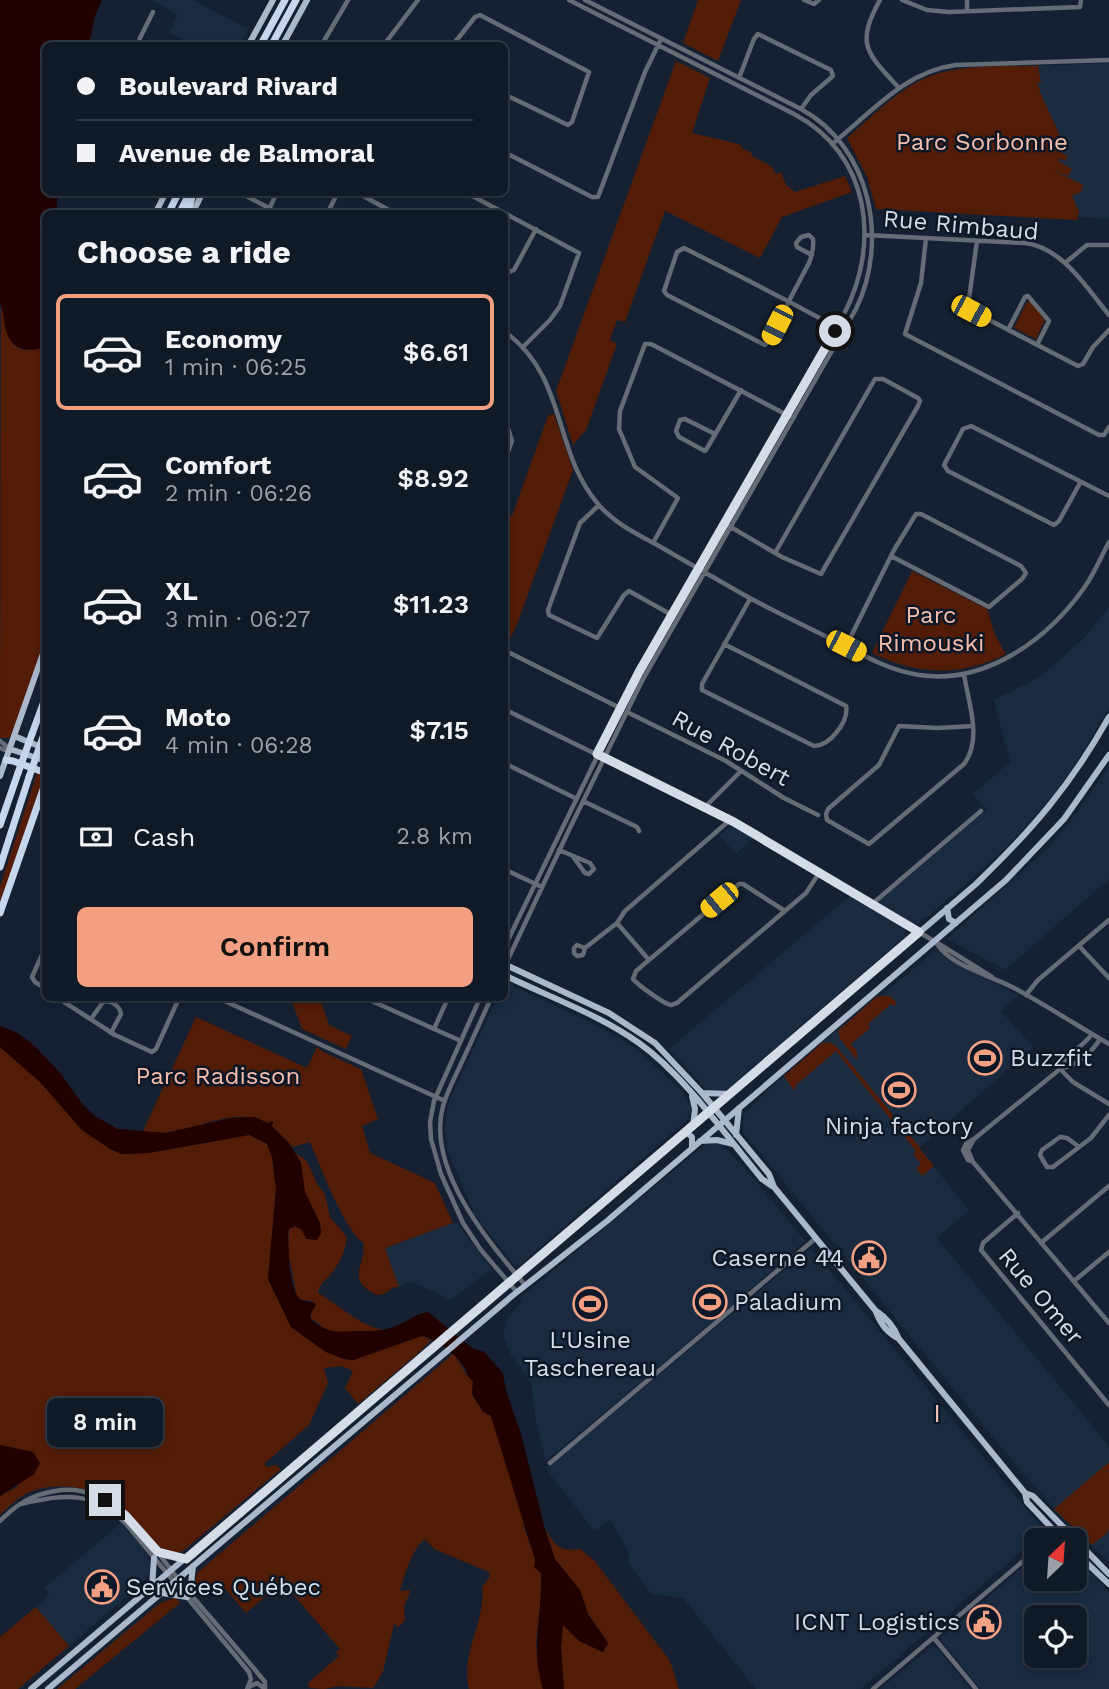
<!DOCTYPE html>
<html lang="en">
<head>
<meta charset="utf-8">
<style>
	:root { --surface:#101926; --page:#19222e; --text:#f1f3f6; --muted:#9ca0a7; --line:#303843; --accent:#f39f82 }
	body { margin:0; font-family:"Work Sans",sans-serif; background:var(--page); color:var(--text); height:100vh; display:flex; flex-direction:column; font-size:26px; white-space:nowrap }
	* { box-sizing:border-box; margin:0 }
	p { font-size:23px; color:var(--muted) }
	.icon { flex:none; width:38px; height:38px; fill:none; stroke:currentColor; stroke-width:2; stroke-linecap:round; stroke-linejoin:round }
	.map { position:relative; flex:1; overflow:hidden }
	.sheet { position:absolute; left:42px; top:210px; width:466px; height:791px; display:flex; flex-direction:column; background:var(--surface); border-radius:10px; box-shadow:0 4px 10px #0003,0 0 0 2px var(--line) }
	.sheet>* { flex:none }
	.hud { position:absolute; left:42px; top:42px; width:466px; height:154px; border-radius:10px; box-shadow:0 4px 10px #0003,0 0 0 2px var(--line); display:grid; align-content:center; height:154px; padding:0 35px; background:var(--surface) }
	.needle { width:46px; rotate:25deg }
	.controls { position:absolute; left:1024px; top:1528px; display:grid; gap:14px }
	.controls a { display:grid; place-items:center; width:63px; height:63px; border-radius:10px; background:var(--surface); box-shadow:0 4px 10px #0003,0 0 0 2px var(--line); font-size:35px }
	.end { position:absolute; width:32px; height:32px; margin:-16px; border:9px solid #d3dce7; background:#111; box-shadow:0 0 0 4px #111 }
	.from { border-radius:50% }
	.bubble { position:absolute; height:49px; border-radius:10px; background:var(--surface); box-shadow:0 4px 10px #0003,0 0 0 2px var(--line); font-size:23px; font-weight:600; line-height:49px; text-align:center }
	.car { position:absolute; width:21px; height:42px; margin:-21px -10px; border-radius:9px; box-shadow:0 0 5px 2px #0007; background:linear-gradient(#f5c518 24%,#345 0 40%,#f5c518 0 76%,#345 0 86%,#f5c518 0) }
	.hud b { display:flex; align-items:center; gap:24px; height:66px; font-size:26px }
	.hud b+b { border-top:2px solid var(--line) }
	.hud i { width:18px; height:18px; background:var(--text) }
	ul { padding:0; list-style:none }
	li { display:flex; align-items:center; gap:21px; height:116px; margin:0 14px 10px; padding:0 21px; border:4px solid transparent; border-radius:10px }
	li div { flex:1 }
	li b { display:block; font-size:26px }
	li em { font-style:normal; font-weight:600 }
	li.active { border-color:var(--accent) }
	li>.icon { width:63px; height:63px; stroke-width:1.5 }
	h2 { padding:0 35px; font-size:32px; line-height:84px }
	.pay { display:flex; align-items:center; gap:18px; height:77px; padding:0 35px; font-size:26px }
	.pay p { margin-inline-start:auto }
	.primary-button { display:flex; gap:14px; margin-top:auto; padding:14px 35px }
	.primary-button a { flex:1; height:80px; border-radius:10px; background:var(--accent); color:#111; font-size:28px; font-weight:600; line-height:80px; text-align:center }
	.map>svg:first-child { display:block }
	.built { fill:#1a2b40; fill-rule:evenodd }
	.green { fill:#521c07 }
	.water { fill:#210000 }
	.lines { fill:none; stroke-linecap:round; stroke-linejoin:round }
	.minor { stroke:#656c75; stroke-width:4.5 }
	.major { stroke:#aab8cb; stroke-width:6 }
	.highway { stroke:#c5d6ed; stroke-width:7 }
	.highway-bridge { stroke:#c5d6ed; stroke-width:7 }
	.route { stroke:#d3dce7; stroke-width:9 }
	.labels { text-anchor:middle; stroke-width:5; stroke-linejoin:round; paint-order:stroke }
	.park-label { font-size:24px; fill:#f7bfab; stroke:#0c1828 }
	.street-label { font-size:24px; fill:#d3dce7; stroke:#0c1828 }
	.poi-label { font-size:24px; fill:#d3dce7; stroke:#0c1828; text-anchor:start }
	.neighbourhood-label { font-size:26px; letter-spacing:2px; fill:#f9c9b8; stroke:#0c1828 }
</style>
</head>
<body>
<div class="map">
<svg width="1109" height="1689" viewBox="0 0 1109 1689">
	<rect width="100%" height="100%" fill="#152132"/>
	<path class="built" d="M151,0H193L248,29L240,45H193L169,32L178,15Z
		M1109,63V219L1078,217L1079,212L1071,196L1053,170L1065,147L1038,88V82H1041L1038,66Z
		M1109,607V708L1076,763L1050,799L1004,850L925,919L923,917L919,923L914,924L881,905L879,901L987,810L973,794L1010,762L994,700L1040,677L1085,637Z
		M1109,766V879L1005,970L947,939L1048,848L1082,806Z
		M733,825L754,837L736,854L719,835Z
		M852,894L899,922L906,930L904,933L906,936L729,1088L724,1091L711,1092L707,1090L669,1049Z
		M935,951L1019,996L1001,1011L1033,1047L919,1148L969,1210L937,1238L1109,1446V1562L1054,1508L1016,1465L742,1131L744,1114L769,1089L875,998L883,994Z
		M505,982L598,1026L638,1050L683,1092L691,1106V1112L686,1121L520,1265H514L475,1215L448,1151L445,1131L446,1115L451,1097L497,998H504Z
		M712,1142L722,1143L723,1146L744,1167L805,1241L743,1296L546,1461L536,1422L531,1383L511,1355L503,1336L507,1319L522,1301L520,1298L703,1146Z
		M456,1222L494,1273L489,1271L451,1300L415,1283L409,1282L399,1287L384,1249Z
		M811,1248L1042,1528L1043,1533L861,1689H756L683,1598L651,1594L629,1564V1553L610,1519L597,1530L592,1528L546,1469Z
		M121,1523L145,1551L152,1570L142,1583L69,1646L36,1607L49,1595L44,1588Z
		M1075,1555L1109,1592V1689H981L942,1642V1637L1036,1556V1578H1074ZM1036,1617H1074V1656H1036Z
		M933,1646L937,1648L970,1689H880Z"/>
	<path class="green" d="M698,0H741L718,61L683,43Z
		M676,61L710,78L692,133L739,144L743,149L751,152L752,156L771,166L776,174L781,172L786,185L795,192L845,176L852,192L782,217L760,258L665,211L625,322L617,320L610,340L617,344L586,430L573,445L556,391Z
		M1038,66L1041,82L1038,83V87L1041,88L1039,90L1065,147L1062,153L1068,156L1065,161L1060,158L1058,161L1072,169L1068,176L1053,170L1083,185L1081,192L1072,196L1079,212L1077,220L876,209L867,177L847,138C867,121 896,92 921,80C952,64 1004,66 1038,66Z
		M1027,302H1031L1045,320L1036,339L1014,328Z
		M1,304C12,331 2,359 45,347L46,637L12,735L9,738H0Z
		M554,414L573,470L516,627L505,648L504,513L512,516L548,416Z
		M912,571L987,609L995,635L1006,654C962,677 916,675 872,653Z
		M37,773L43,774L44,779L0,907V886Z
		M880,996H890L897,1003L894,1006L891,1004L868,1024L870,1028L851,1044L857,1051V1060L840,1039L838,1031L875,998Z
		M284,998H320L329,1025L352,1036L346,1049L302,1029L292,1002Z
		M196,1017L307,1068L317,1047L323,1052L361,1069L378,1119L362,1126L370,1153L435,1183L453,1223L385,1248L399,1287H394L384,1294L376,1295C344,1277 367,1268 363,1242C347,1235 318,1161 310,1142L293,1147L272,1126L271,1121L268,1123C262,1121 254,1117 247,1117C212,1114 178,1139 143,1131Z
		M829,1042L835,1045L920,1147L919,1148L934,1166L922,1176L916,1168L921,1164L913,1154L916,1151L836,1051L795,1086L797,1089H793L784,1076L822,1043Z
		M0,1047L41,1083L82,1130L110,1149L122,1154L149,1153L249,1135L267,1144L272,1157L276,1189L268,1279L291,1327L326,1352L344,1359L353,1360L422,1336L431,1340L416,1355L358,1404L345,1388L353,1371L342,1366L324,1368L328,1383L309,1425L264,1464L268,1467L275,1465L281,1469L183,1551C156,1559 141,1524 124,1509C98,1487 57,1479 26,1494C16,1499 8,1507 0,1515V1496L17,1487L33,1452L0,1445Z
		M295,1153L304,1158L309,1165L317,1184L325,1194L330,1217L347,1237C346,1251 339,1263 331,1274C325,1282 320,1282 318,1293C341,1306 357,1324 383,1330L368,1333L360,1331L340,1333L325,1329L311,1318V1311L315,1308L312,1301L302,1300L297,1297L288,1252L289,1229L294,1226L321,1233C320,1217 310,1206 304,1191C300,1178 302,1166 295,1153Z
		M453,1354C462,1362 464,1376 473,1381L472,1395L483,1412L491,1416L524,1520L523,1525L541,1573L540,1607L536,1641L537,1659L543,1689H469C460,1654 486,1622 482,1587L490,1576L489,1572L436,1550L424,1539C412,1551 404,1574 400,1591L409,1590L410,1592L404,1607L405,1620L399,1627L394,1624L383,1672L373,1688L339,1686L324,1689L310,1688L307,1684L339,1656L336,1653L340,1649L286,1586L282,1588L279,1585L246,1613L222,1585L212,1586L200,1594L196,1593L193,1587L197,1573Z
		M1109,1462V1531L1092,1545L1054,1509Z
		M545,1529C556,1545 558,1552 580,1549L594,1560L670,1661L679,1689H564L561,1647L563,1625L579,1641L603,1652L608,1643L588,1614L580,1590L555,1559Z
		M176,1597L180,1603L75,1689H57L160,1603Z
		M36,1607L69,1646L18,1689H0V1637Z"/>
	<path class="water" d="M0,0H102L95,16L89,45L46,46V192L58,193L56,213L46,214L45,347C22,354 7,347 4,321C3,314 3,310 0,304Z
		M0,1026L16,1032L35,1046L61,1074L83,1105L95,1116L118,1129L166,1133L230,1118L248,1117H255L268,1123L273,1121L272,1126L290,1144L301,1163L305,1192L320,1223L321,1233L317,1240L306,1239L302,1230L295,1226L289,1229L288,1232C289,1251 288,1284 300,1300L315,1303L316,1305L310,1315L312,1321C331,1335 339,1331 360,1331C375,1331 383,1331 398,1325C408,1321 417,1313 428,1312L472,1348L484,1352L503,1373L506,1391L521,1434L545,1529L555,1559L580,1590L588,1614L608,1643L603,1652L579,1641L563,1625L561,1647L564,1689H543C530,1649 543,1613 541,1573L534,1567L535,1560L491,1416L483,1412L472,1394L473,1381C467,1377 468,1374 464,1367C457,1355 436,1339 422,1336L353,1360L344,1359L326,1352L291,1327L268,1279L276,1189L272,1157L267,1144L249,1135L149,1153L122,1154L110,1149L82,1130L41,1083L0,1047Z
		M0,1445L33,1452L40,1463L34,1474L0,1496Z"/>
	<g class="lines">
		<path class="minor" d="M804,0L814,4L819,0
			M880,0C855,45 867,53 899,88
			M902,0L927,10L949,12L1080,7L1081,0
			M967,0V11
			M143,46L139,42L140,38L153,12
			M321,46L348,0
			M383,46L418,0
			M452,46L475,17L480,15L589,72L572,122L568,125L504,94
			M739,78L754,39L758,34L831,70L833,76L811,95L801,109
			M832,144C870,114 905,71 956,65L1109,60
			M504,152L592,197H598L645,72L661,39
			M239,192L280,214
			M356,192L396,214
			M465,192L579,253L560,306L550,320L523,347
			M267,214L277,192
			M327,214L338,192
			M866,235L1025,243C1063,248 1086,287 1109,315
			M926,238L921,283L905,334L1099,435H1104L1109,427
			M977,241L968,306L970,310L1078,366L1083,364L1093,347L1109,330
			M812,255L797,247L796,243L801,237L809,235L813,239C814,247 812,255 809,263L791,297C784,312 776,327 768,342L765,345L667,295L664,291L677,252L684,248L686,249C739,276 792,302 843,331
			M1065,263L1087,245H1109
			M504,269L509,272L514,270L536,229
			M1008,330L1025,297L1028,296L1049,321L1037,345
			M504,331C568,377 552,450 598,504C614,523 637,534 659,546C683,560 708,574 732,588C764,607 798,622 831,639C859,653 887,670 919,675C985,685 1047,640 1084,588C1094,574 1101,557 1109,542
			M504,416L512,441L504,463
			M715,434L685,419L680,420L676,431L679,437L705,451L706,450L741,390
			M1080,483L1059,521L1054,525L948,471L944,465L963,429L971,426L1109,496
			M599,505L580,523L548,610L549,615L597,638L624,595L629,591L672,615
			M729,526L770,550L782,557L821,574L918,406L920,401L918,398L883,379H875L775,553
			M653,543L678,498L635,467L619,429L620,411L645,344H651L793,418
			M724,644L846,706C849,721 830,746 814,746L702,690V684L750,599
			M846,646L894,550L916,514H921L1021,566L1026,573L1022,579L989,607L891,556
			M504,650L620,708
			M964,674C968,702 983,739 964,764L869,844L827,820L826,814L828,809L879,765L899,726L938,728L973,726
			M504,709L734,822L944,947L992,977
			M627,712L726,761L784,798L818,815
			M0,741L10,749L5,750L0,748
			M504,763L575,798
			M583,801L637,827L639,831
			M705,807L741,771
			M559,850L590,863L594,869L589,874L585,873L574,858
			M504,869L542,887
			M872,904L981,811
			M785,911L743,884H739L636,971L633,979C638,985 664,1004 671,1005C673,1005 675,1003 677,1003L806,893L819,873
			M617,923L649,960
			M937,944C952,967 993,976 1016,989C1047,1006 1078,1026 1109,1044
			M46,946L32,977L35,982L46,989
			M1079,946L1109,978
			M504,948L631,687L844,314C881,243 870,154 794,114L569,0
			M585,948L577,945L574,948V953L577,956L583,955L585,948L617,923L625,911L730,820
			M504,968L569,830L642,681L856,309C889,241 871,147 801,109L585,0
			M1026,995L1038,980L1109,920
			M58,998L115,1035L152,1052L156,1049L179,998
			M218,998L445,1101
			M365,998L461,1041
			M480,998L434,1101L430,1122L431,1139L441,1174L463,1223L481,1250L517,1292
			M491,998C481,1020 471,1043 460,1066C454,1079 447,1092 443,1106C426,1169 488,1241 525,1285
			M91,1019L103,1002C110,999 120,1006 121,1014L111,1033
			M434,1029L448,998
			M1092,1034C1083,1047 1066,1054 1060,1069L974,1139L966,1144L963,1150L968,1160L973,1162L1109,1323
			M1061,1068C1076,1067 1092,1052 1100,1039
			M1060,1069L1073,1082L1109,1104
			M1078,1146L1067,1138L1060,1137L1042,1150L1040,1155L1047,1167H1053L1091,1138L1109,1115
			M973,1162L968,1150L974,1139
			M1018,1213L983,1243L981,1250L1109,1405
			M1041,1243L1109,1186
			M1074,1281L1109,1252
			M550,1463L816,1238
			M21,1504C65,1494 93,1490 127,1525L249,1672L251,1679L247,1689
			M0,1521C17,1504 31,1495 55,1491C116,1480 152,1548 185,1588C212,1619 239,1650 265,1682V1689
			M1048,1540L1062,1528
			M934,1638L976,1689
			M249,1687L257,1683L265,1689
			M873,1689L1036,1550"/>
		<path class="major" d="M248,46L273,0
			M282,46L307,0
			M155,214L166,192
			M192,214L203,192
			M14,736L46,749
			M10,749L46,761
			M0,776L46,645
			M947,908L949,919L956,923
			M504,964L609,1013L655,1043L702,1093L769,1174L774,1187L875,1310C887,1318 894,1326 899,1339
			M504,975C549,997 598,1014 639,1043C685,1076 726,1136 762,1179L772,1186
			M702,1093L731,1094
			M692,1096L695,1109L693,1126
			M686,1132L692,1137V1148
			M736,1135L739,1108
			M700,1141L717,1140L733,1144
			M876,1312C881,1325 887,1332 899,1339L1025,1493L1027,1502L1063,1540
			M1025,1493L1033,1496L1109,1574
			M1074,1551L1109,1584
			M158,1552L186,1558
			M152,1587L154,1558
			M162,1593L187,1597
			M190,1593L193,1566
			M31,1689L506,1286L976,884C1032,830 1071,785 1109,717
			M48,1689L512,1296L607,1221L1006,880L1064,819L1109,755"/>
		<path class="highway" d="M260,46L285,0
			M271,46L296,0
			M168,214L179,192
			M179,214L190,192
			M187,214L193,194
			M32,734L46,696
			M6,760L13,761L46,773
			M0,825L18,773
			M0,867L29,777
			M0,913L46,781"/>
		<path class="highway-bridge" d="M18,773L32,734
			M29,777L43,737"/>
	</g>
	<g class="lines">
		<path class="route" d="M105,1500L125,1515L158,1552L186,1559L919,932L734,822L597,754L639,672L835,331"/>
	</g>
	<defs>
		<symbol id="stadium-ring" viewBox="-11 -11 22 22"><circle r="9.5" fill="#0c1828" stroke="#f39f82" stroke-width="1.5"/><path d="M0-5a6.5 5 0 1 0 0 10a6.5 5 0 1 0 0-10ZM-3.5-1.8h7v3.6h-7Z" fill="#f39f82"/></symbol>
		<symbol id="civic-ring" viewBox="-11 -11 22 22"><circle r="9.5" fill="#0c1828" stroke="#f39f82" stroke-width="1.5"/><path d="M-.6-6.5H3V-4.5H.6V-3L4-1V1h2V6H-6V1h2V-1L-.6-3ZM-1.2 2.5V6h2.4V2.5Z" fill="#f39f82"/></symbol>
	</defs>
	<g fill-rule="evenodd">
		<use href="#stadium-ring" x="966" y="1039" width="38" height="38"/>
		<use href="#stadium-ring" x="880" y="1071" width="38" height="38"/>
		<use href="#civic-ring" x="850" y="1239" width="38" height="38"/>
		<use href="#stadium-ring" x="691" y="1283" width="38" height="38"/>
		<use href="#stadium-ring" x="571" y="1285" width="38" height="38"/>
		<use href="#civic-ring" x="83" y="1568" width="38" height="38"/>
		<use href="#civic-ring" x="965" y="1603" width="38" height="38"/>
	</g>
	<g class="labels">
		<g class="park-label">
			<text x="982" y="150">Parc Sorbonne</text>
			<text x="931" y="623">Parc<tspan x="931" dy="28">Rimouski</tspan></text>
			<text x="218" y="1084">Parc Radisson</text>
		</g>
		<g class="street-label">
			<text transform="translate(961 225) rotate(5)" y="8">Rue Rimbaud</text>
			<text transform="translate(731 748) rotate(29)" y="8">Rue Robert</text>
			<text transform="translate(1041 1296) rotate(50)" y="8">Rue Omer</text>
		</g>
		<g class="poi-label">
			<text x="1010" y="1066">Buzzfit</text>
			<text x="899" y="1134" text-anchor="middle">Ninja factory</text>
			<text x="844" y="1266" text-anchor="end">Caserne 44</text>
			<text x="734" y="1310">Paladium</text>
			<text x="590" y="1348" text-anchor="middle">L'Usine<tspan x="590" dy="28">Taschereau</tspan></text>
			<text x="126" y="1595">Services Québec</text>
			<text x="960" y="1630" text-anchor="end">ICNT Logistics</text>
		</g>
		<g class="neighbourhood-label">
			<text x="938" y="1422">I</text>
		</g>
	</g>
</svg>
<div class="controls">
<a><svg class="needle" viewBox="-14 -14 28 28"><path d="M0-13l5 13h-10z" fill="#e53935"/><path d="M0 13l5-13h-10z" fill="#9ca0a7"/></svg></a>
<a><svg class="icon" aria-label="locate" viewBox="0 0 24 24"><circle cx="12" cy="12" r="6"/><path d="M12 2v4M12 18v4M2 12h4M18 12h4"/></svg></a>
</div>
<i class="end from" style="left:835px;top:331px"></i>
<i class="end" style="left:105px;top:1500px"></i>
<div class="bubble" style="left:47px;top:1398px;width:116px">8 min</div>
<i class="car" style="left:971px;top:311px;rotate:118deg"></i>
<i class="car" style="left:777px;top:325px;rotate:207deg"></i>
<i class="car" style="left:846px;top:646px;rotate:117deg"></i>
<i class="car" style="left:719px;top:900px;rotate:230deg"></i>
<div class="hud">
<b><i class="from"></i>Boulevard Rivard</b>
<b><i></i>Avenue de Balmoral</b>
</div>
<section class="sheet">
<h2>Choose a ride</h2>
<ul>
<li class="active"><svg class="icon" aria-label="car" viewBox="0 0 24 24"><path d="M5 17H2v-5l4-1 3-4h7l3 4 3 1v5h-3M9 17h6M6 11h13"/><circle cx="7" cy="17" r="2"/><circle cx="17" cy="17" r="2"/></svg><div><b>Economy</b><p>1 min · 06:25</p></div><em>$6.61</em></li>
<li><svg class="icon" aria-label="car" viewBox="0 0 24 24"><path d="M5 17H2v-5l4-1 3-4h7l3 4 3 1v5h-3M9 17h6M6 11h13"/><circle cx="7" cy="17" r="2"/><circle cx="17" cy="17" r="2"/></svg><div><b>Comfort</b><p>2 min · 06:26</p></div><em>$8.92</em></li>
<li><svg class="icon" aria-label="car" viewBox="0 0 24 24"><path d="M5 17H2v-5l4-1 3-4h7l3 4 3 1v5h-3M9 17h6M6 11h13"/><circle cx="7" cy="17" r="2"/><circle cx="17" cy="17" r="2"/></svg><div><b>XL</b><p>3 min · 06:27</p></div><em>$11.23</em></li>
<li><svg class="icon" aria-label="car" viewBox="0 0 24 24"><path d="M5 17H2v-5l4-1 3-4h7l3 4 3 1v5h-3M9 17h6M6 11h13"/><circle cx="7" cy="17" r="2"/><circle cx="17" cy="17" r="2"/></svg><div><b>Moto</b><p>4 min · 06:28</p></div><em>$7.15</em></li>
</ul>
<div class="pay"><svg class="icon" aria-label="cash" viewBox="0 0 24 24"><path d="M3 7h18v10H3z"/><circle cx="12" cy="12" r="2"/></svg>Cash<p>2.8 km</p></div>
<div class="primary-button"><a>Confirm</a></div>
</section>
</div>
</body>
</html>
